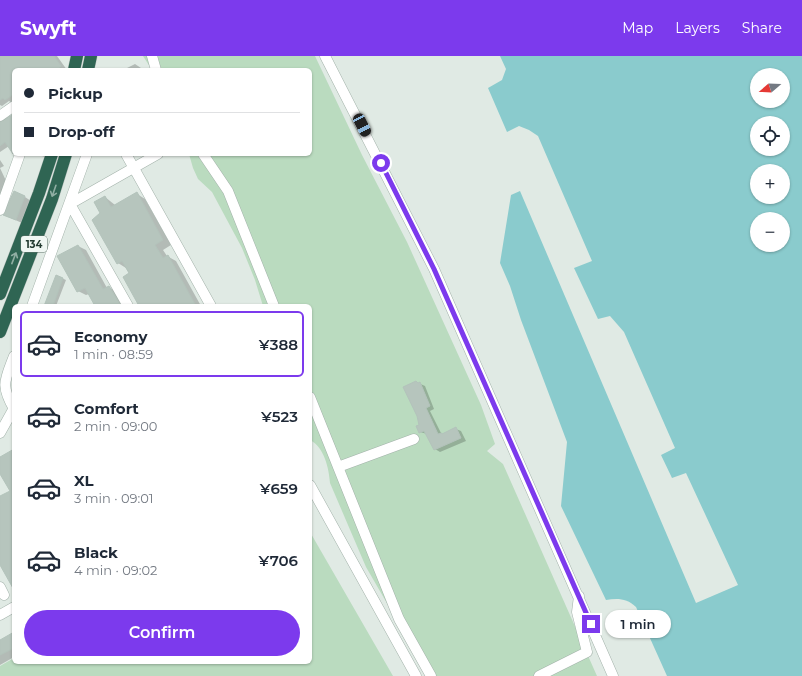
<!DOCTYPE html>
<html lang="en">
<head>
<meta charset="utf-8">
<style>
	:root { --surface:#fff; --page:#f2f2f3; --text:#1f2937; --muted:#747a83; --line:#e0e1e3; --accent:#7c3aed }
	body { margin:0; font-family:Montserrat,sans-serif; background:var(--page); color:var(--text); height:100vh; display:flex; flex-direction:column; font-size:15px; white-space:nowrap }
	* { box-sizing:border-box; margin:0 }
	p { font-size:13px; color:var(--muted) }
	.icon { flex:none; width:22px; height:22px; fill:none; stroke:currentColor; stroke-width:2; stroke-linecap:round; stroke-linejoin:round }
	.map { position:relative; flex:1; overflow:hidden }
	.drawer { position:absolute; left:12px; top:248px; width:300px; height:360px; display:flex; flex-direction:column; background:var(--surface); border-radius:6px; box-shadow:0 1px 3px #0004 }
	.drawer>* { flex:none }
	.top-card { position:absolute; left:12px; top:12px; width:300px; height:88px; border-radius:6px; box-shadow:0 1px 3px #0004; display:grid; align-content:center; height:88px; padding:0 12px; background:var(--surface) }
	.needle { width:26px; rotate:251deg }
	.controls { position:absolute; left:750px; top:12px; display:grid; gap:8px }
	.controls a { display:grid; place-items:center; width:40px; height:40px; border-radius:50%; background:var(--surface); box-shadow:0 1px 3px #0004; font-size:20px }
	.end { position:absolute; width:18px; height:18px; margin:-9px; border:5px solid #7c3aed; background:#fff; box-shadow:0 0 0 2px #fff }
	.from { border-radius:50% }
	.bubble { position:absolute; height:28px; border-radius:14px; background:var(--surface); box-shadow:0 1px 3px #0004; font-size:13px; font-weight:600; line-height:28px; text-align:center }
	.car { position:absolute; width:12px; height:24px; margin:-12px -6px; border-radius:5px; box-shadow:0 0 3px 1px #0007; background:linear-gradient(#222 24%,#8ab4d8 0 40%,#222 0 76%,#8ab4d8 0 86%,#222 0) }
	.top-card b { display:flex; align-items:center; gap:14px; height:38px; font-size:15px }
	.top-card b+b { border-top:1px solid var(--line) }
	.top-card i { width:10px; height:10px; background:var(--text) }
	ul { padding:7px 0 0; list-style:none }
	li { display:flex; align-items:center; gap:12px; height:66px; margin:0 8px 6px; padding:0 4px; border:2px solid transparent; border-radius:6px }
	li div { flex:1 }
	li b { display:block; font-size:15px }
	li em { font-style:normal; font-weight:600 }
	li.on { border-color:var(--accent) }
	li>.icon { width:36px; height:36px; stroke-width:1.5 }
	.cta { display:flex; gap:8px; margin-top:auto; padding:8px 12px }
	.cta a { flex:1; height:46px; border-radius:24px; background:var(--accent); color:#fff; font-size:16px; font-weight:600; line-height:46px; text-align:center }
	header { display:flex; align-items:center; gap:24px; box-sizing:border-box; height:56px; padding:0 20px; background:var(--accent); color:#fff }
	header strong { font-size:19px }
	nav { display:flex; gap:22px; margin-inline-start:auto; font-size:14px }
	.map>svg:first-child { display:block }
	.green { fill:#badbbf }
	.water { fill:#8acbcd; fill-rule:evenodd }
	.shadow { fill:#0003 }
	.building { fill:#b6c5bd; stroke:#b3c3bb }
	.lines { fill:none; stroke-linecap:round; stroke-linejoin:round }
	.minor-casing { stroke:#a3b2aa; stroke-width:11 }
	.highway-casing { stroke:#bdc4c1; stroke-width:13 }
	.minor { stroke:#fff; stroke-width:10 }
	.highway { stroke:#2f6553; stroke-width:12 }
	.oneway { stroke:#90aea3 }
	.route { stroke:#7c3aed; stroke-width:5 }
	.labels { text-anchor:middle; stroke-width:3; stroke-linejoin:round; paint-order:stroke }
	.shield { fill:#f0f7f3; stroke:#60736a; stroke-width:1 }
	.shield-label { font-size:10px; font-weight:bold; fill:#223a30 }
</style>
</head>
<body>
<header>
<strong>Swyft</strong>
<nav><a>Map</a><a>Layers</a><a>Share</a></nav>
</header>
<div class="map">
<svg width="802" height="620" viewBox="0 0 802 620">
	<rect width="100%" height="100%" fill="#e0eae4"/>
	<path class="green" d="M143,0H315L362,99L407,186L481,349L495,388L487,395L503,408L597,620H429L366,511L330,427C329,412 324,391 310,384V250H263L255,224L242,192L212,136L198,123L193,112L189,98H310V14H152Z
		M310,476L393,620H0V610L14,602V606H310Z"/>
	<path class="water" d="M500,0H802V620H667L636,551C627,542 617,542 606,544L561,450L567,386L521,264L510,230L500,207L511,139L520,135L696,547L738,529L686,417L672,422L661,399L675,392L624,276L610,260L598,263L574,212L592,205L538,80L529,74L519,70L507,76L488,32L502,24L506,13ZM757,19H783V45H757ZM757,67H783V93H757ZM757,115H783V141H757ZM757,163H783V189H757Z"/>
	<path class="shadow" d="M3,0H57L67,14H14V45L12,47L9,45L2,50L0,49V2Z
		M135,8L144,14H123Z
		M14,59V97L9,90L0,96V66Z
		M36,98H46L45,101Z
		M0,104L4,110L0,112L8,129L0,148Z
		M137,138L145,143L171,189L163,194L167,200L176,205L201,250H141L130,218L126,212L118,207L102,157L105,141L115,149Z
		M25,141L31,145L22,167L4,159Z
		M78,190L86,194L107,232L109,231L117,236L125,250H96L89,238L86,239L78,235Z
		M57,220L66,224L56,250H50Z
		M416,326L425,330L434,353L430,355L441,377L444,379L456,373L461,375L466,385L440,396L435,393L427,378L420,376Z
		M14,580V601L0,609V585Z"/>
	<path class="building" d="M0,0H54L61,10L59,12L61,14H14V38L5,44L3,42L0,44Z
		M14,58V96L13,98L5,86L0,90V66Z
		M14,135L25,140L16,164L3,159Z
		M137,136L163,184L155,189L163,202L168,199L196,250H139L123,221L129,217L122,205L117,208L92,164L100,157L94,146L105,140L111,151Z
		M78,189L103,233L109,230L121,250H95L85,232L77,236L57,200Z
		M56,219L63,222L53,250H44Z
		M416,325L418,327L420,326L430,350L426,352L438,378L442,377V378L456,371L461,382L434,394L424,375L419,377L416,370L419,369L417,360L403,331Z
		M14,393V534L0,509V440L10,435L0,418V401Z
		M14,576V592L0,599V584Z"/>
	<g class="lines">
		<defs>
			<path id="minor" d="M152,0L156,14
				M325,0L434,213L613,620
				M0,60L14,50
				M126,98L211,250
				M203,98L228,135L274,250
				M0,154L20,98
				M32,250L87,98
				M128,250L70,148L158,98
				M14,300C5,324 0,329 14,353
				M310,341L399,563L431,620
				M0,377L14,352
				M338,411L414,383
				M310,429L416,620
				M0,531L4,539
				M0,559L14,551
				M539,620L587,596L577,556L579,540"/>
			<path id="highway" d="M74,14L77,0
				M88,14L91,0
				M0,238L39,137L52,98
				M0,276L52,143L66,98"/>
		</defs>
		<use href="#minor" class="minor-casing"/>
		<use href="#highway" class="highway-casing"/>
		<use href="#minor" class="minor"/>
		<use href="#highway" class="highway"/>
	</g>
	<defs><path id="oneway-shaft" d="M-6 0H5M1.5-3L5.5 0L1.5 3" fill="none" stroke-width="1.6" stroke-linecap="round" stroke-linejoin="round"/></defs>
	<g class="oneway">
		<use href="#oneway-shaft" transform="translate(54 135) rotate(109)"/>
		<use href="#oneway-shaft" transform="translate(14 202) rotate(-69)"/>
	</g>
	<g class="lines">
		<path class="route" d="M381,107L434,213L591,568"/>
	</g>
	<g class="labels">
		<rect class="shield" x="21" y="180" width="26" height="16" rx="3"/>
		<g class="shield-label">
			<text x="34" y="192">134</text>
		</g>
	</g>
</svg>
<div class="controls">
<a><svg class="needle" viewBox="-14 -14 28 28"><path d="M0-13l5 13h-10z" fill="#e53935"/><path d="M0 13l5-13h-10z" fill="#747a83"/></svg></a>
<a><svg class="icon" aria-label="locate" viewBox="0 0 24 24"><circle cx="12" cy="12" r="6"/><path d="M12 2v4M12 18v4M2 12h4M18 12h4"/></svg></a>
<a>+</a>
<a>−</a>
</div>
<i class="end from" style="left:381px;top:107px"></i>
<i class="end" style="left:591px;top:568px"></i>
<div class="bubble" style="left:605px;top:554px;width:66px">1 min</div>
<i class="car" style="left:362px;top:69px;rotate:153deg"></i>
<div class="top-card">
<b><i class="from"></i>Pickup</b>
<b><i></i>Drop-off</b>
</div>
<section class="drawer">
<ul>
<li class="on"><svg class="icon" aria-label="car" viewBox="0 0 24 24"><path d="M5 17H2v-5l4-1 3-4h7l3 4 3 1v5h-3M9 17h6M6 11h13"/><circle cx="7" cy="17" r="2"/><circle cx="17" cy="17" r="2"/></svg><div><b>Economy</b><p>1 min · 08:59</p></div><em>¥388</em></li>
<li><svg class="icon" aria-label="car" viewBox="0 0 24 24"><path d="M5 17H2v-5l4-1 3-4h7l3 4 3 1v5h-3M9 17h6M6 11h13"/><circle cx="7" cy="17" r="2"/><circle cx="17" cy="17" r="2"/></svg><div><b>Comfort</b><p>2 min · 09:00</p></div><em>¥523</em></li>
<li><svg class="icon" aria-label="car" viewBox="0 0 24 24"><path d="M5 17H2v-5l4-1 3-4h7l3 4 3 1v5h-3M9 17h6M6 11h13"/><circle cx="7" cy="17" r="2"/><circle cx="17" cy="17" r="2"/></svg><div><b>XL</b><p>3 min · 09:01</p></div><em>¥659</em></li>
<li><svg class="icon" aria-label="car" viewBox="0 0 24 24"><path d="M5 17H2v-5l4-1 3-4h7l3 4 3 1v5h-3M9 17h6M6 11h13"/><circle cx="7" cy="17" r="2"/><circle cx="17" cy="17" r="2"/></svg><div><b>Black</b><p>4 min · 09:02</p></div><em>¥706</em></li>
</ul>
<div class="cta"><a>Confirm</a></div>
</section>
</div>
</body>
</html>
